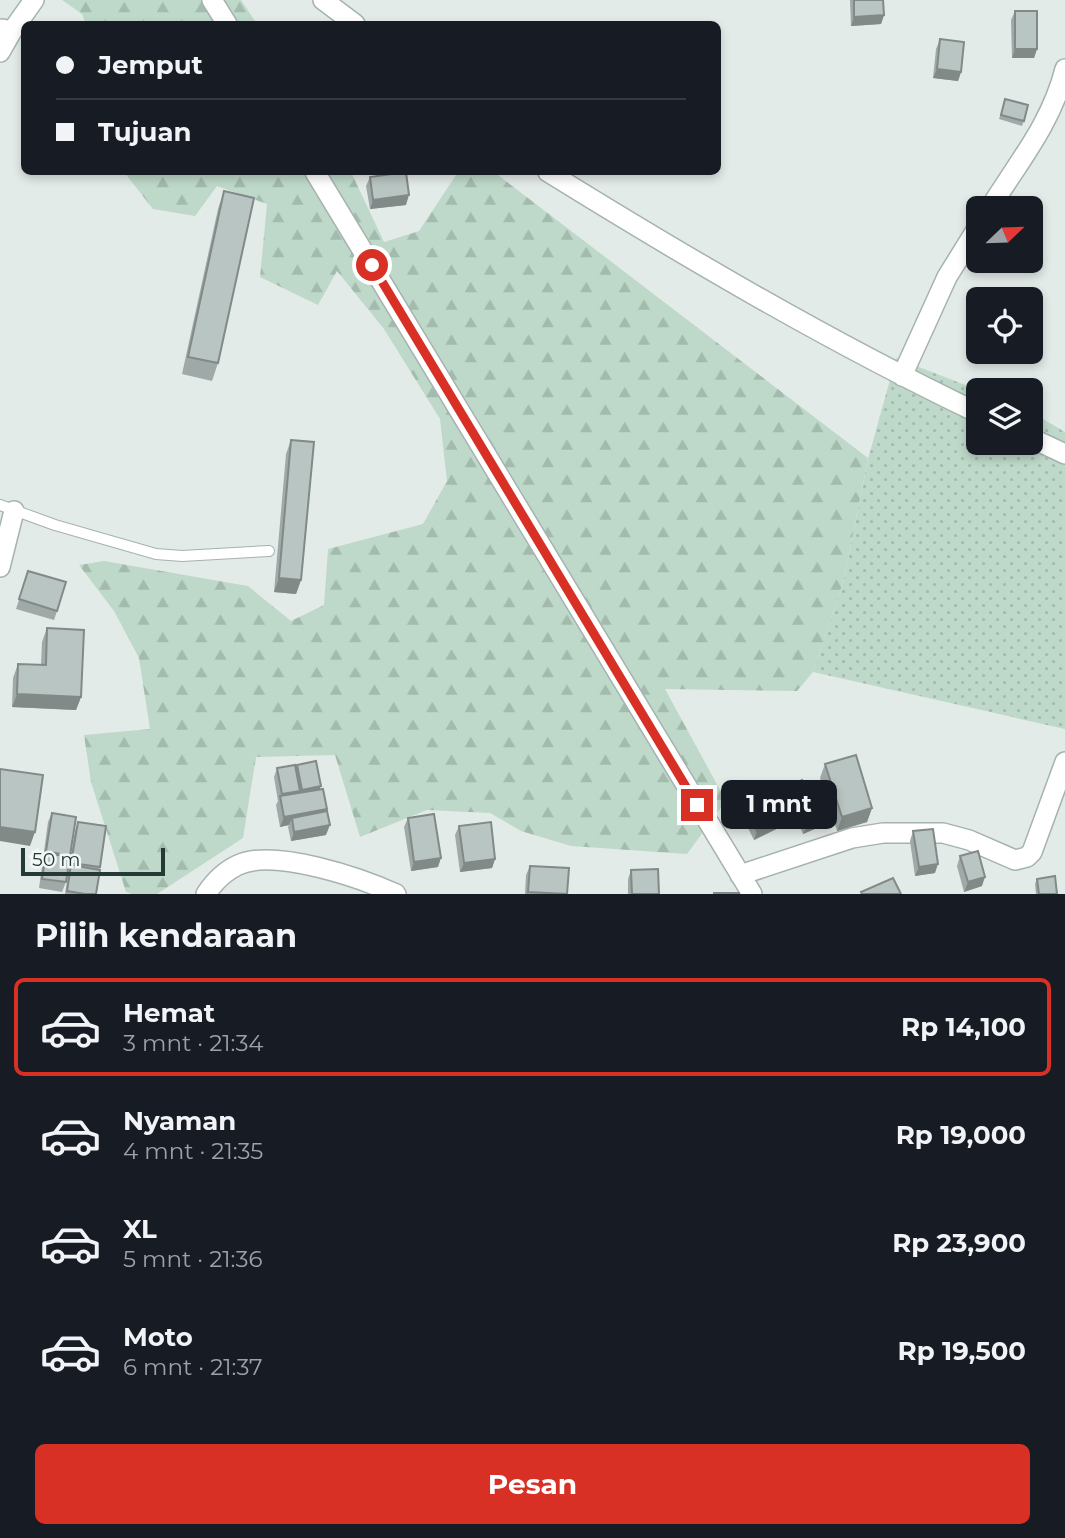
<!DOCTYPE html>
<html lang="id">
<head>
<meta charset="utf-8">
<style>
	:root { --surface:#171b24; --page:#242831; --text:#f1f3f6; --muted:#9ea1a6; --line:#363941; --accent:#d93025 }
	body { margin:0; font-family:Montserrat,sans-serif; background:var(--page); color:var(--text); height:100vh; display:flex; flex-direction:column; font-size:26px; white-space:nowrap }
	* { box-sizing:border-box; margin:0 }
	p { font-size:23px; color:var(--muted) }
	.icon { flex:none; width:38px; height:38px; fill:none; stroke:currentColor; stroke-width:2; stroke-linecap:round; stroke-linejoin:round }
	.map { position:relative; height:894px; overflow:hidden }
	.sheet { display:flex; flex-direction:column; background:var(--surface); flex:1 }
	.sheet>* { flex:none }
	.banner { position:absolute; left:21px; top:21px; width:700px; height:154px; border-radius:10px; box-shadow:0 4px 10px #0003; display:grid; align-content:center; height:154px; padding:0 35px; background:var(--surface) }
	.needle { width:46px; rotate:67deg }
	.buttons { position:absolute; left:966px; top:196px; display:grid; gap:14px }
	.buttons a { display:grid; place-items:center; width:77px; height:77px; border-radius:10px; background:var(--surface); box-shadow:0 4px 10px #0003; font-size:35px }
	.scale { position:absolute; left:21px; bottom:18px; width:144px; box-sizing:border-box; padding-left:7px; border:4px solid #253a37; border-top:0; font-size:19px; line-height:24px; white-space:nowrap; color:#253a37; -webkit-text-stroke:5px #f3f8f6; paint-order:stroke }
	.end { position:absolute; width:32px; height:32px; margin:-16px; border:9px solid #d93025; background:#fff; box-shadow:0 0 0 4px #fff }
	.from { border-radius:50% }
	.bubble { position:absolute; height:49px; border-radius:10px; background:var(--surface); box-shadow:0 4px 10px #0003; font-size:23px; font-weight:700; line-height:49px; text-align:center }
	.banner b { display:flex; align-items:center; gap:24px; height:66px; font-size:26px }
	.banner b+b { border-top:2px solid var(--line) }
	.banner i { width:18px; height:18px; background:var(--text) }
	ul { padding:0; list-style:none }
	li { display:flex; align-items:center; gap:21px; height:98px; margin:0 14px 10px; padding:0 21px; border:4px solid transparent; border-radius:10px }
	li div { flex:1 }
	li b { display:block; font-size:26px }
	li em { font-style:normal; font-weight:700 }
	li.selected { border-color:var(--accent) }
	li>.icon { width:63px; height:63px; stroke-width:1.5 }
	h2 { padding:0 35px; font-size:32px; line-height:84px }
	.primary-button { display:flex; gap:14px; margin-top:auto; padding:14px 35px }
	.primary-button a { flex:1; height:80px; border-radius:10px; background:var(--accent); color:#fff; font-size:28px; font-weight:700; line-height:80px; text-align:center }
	.map>svg:first-child { display:block }
	.grass { fill:url(#grass-dots) }
	.forest { fill:url(#forest-firs) }
	.lines { fill:none; stroke-linecap:round; stroke-linejoin:round }
	.lane-casing { stroke:#a6b2af; stroke-width:12 }
	.street-casing { stroke:#a6b2af; stroke-width:22 }
	.lane { stroke:#fff; stroke-width:10 }
	.street { stroke:#fff; stroke-width:19 }
	.wall { fill:#9fa9a7 }
	.shaded-wall { fill:#828a88 }
	.building { fill:#b9c5c2; stroke:#828a88; stroke-width:2 }
	.route { stroke:#d93025; stroke-width:9 }
</style>
</head>
<body>
<div class="map">
<svg width="1065" height="894" viewBox="0 0 1065 894">
	<defs>
		<pattern id="grass-dots" width="8" height="8" patternUnits="userSpaceOnUse" patternTransform="scale(1.75)"><rect width="8" height="8" fill="#bed9c9"/><path d="M2 2h.1M6 6h.1" fill="none" stroke="#a3bbad" stroke-width="1.8" stroke-linecap="round"/></pattern>
		<pattern id="forest-firs" width="22" height="20" patternUnits="userSpaceOnUse" patternTransform="scale(1.75)"><rect width="22" height="20" fill="#bed9c9"/><path d="M5 1l3.5 6h-7zM16 11l3.5 6h-7z" fill="#a3bbad"/></pattern>
	</defs>
	<rect width="100%" height="100%" fill="#e3ebe8"/>
	<path class="grass" d="M896,358L978,390V443H1031V412L1065,432V729L813,672L844,579L868,459Z"/>
	<path class="forest" d="M62,0H241L257,24H86L82,14Z
		M124,172H351L384,242L419,231L458,172H494L868,458L844,579L813,672L797,691L665,689L726,801L687,854L571,846L521,831L490,813L427,810L360,837L335,755L256,757L243,838L157,894H132L126,892L91,782L84,735L150,729L139,658L114,611L79,565L104,561L248,586L291,621L324,605L328,549L423,524L447,481L440,419L384,329L337,271L318,305L260,277L267,204L217,186L195,216L153,209Z"/>
	<g class="lines">
		<defs>
			<path id="lane" d="M0,505L55,525L156,554L182,556L269,551"/>
			<path id="street" d="M212,0L227,24
				M323,0L355,24
				M12,31L34,0
				M0,52L12,31L2,29
				M315,172L752,894
				M548,172C687,258 830,342 978,413
				M990,208C1019,161 1051,124 1065,69
				M902,376L947,277L978,227
				M1031,438L1065,454
				M0,567L14,511
				M740,875L852,838L883,833H943L969,840L1015,860L1027,857L1032,852L1065,762
				M206,894C214,882 225,871 238,865C274,848 361,878 396,894"/>
		</defs>
		<use href="#lane" class="lane-casing"/>
		<use href="#street" class="street-casing"/>
		<use href="#lane" class="lane"/>
		<use href="#street" class="street"/>
	</g>
	<path class="wall" d="M850,0H883L884,15L881,24L851,26Z
		M1015,11L1037,49L1034,58H1012L1011,20Z
		M940,39L961,72L958,81L933,78L936,49Z
		M1005,99L1024,121L1022,126L999,119Z
		M370,177L406,205L370,209L366,186Z
		M224,191L218,363L212,381L182,374L218,209Z
		M291,440L301,580L296,594L274,592L286,454Z
		M28,571L57,611L54,620L16,609Z
		M47,628L81,697L76,710L12,707L13,678L18,664L41,665L42,642Z
		M825,764L872,808L867,822L837,831L820,778Z
		M297,765L320,789L326,811V835L291,841L288,827L289,825L280,827L276,805L278,801L274,777L277,768L296,769Z
		M788,787L820,818L817,828L803,834L796,818L795,820L754,840L742,816L746,807L787,789Z
		M52,813L76,817L66,882L62,892L39,888L48,822Z
		M408,818L438,867L411,871L404,827Z
		M78,822L100,867L96,894H65L75,831Z
		M459,826L495,859L492,868L460,872L455,835Z
		M913,831L935,873L915,876L910,841Z
		M960,856L982,886L964,892L957,866Z
		M530,866L567,894H525L526,875Z
		M631,870L659,894H628V879Z
		M1037,879L1057,894H1036L1035,884Z"/>
	<path class="shaded-wall" d="M884,15L881,24L851,26L854,17Z
		M1015,49H1037L1034,58H1012Z
		M937,69L961,72L958,81L933,78Z
		M409,195L406,205L370,209L373,200Z
		M279,578L301,580L296,594L274,592Z
		M17,694L81,697L76,710L12,707Z
		M321,786L317,796L298,799L302,790Z
		M872,808L867,822L837,831L842,817Z
		M327,809L323,819L292,818L289,825L280,827L284,817Z
		M798,811L795,820L754,840L757,831Z
		M820,818L817,828L803,834L807,825Z
		M330,825L326,835L291,841L294,832Z
		M0,827L35,832L30,846L0,841Z
		M441,858L438,867L411,871L414,862Z
		M495,859L492,868L460,872L464,863Z
		M938,864L935,873L915,876L919,867Z
		M985,877L982,886L964,892L968,882Z"/>
	<path class="building" d="M854,0H883L884,15L854,17Z
		M1015,11H1037V49H1015Z
		M940,39L964,42L961,72L937,69Z
		M1005,99L1028,105L1024,121L1001,115Z
		M406,172L409,195L373,200L370,177Z
		M224,191L254,198L218,363L188,357Z
		M291,440L314,442L301,580L279,578Z
		M28,571L66,582L57,611L19,599Z
		M47,628L84,630L81,697L17,694L18,664L46,665Z
		M856,755L872,808L842,817L825,764Z
		M316,761L321,786L302,790L297,765Z
		M295,765L300,791L282,794L277,768Z
		M0,769L43,775L35,832L0,827Z
		M802,780L820,818L807,825L788,787Z
		M787,787L798,811L757,831L746,807Z
		M323,789L327,809L284,817L280,796Z
		M327,811L330,825L294,832L292,818Z
		M52,813L76,817L70,856L46,851Z
		M434,814L441,858L414,862L408,818Z
		M78,822L106,826L100,867L71,863Z
		M491,822L495,859L464,863L459,826Z
		M933,829L938,864L919,867L913,831Z
		M978,851L985,877L968,882L960,856Z
		M46,853L70,857L66,882L42,879Z
		M71,865L100,870L96,894H85L67,891Z
		M530,866L569,868L567,894L528,892Z
		M658,869L659,894H632L631,870Z
		M1055,876L1057,894H1039L1037,879Z
		M893,878L901,894H862L861,892Z
		M714,893H739V894H714Z"/>
	<g class="lines">
		<path class="route" d="M372,265L697,805"/>
	</g>
</svg>
<div class="buttons">
<a><svg class="needle" viewBox="-14 -14 28 28"><path d="M0-13l5 13h-10z" fill="#e53935"/><path d="M0 13l5-13h-10z" fill="#9ea1a6"/></svg></a>
<a><svg class="icon" aria-label="locate" viewBox="0 0 24 24"><circle cx="12" cy="12" r="6"/><path d="M12 2v4M12 18v4M2 12h4M18 12h4"/></svg></a>
<a><svg class="icon" aria-label="layers" viewBox="0 0 24 24"><path d="M12 4l9 5-9 5-9-5zM3 14l9 5 9-5"/></svg></a>
</div>
<div class="scale">50 m</div>
<i class="end from" style="left:372px;top:265px"></i>
<i class="end" style="left:697px;top:805px"></i>
<div class="bubble" style="left:721px;top:780px;width:116px">1 mnt</div>
<div class="banner">
<b><i class="from"></i>Jemput</b>
<b><i></i>Tujuan</b>
</div>
</div>
<section class="sheet">
<h2>Pilih kendaraan</h2>
<ul>
<li class="selected"><svg class="icon" aria-label="car" viewBox="0 0 24 24"><path d="M5 17H2v-5l4-1 3-4h7l3 4 3 1v5h-3M9 17h6M6 11h13"/><circle cx="7" cy="17" r="2"/><circle cx="17" cy="17" r="2"/></svg><div><b>Hemat</b><p>3 mnt · 21:34</p></div><em>Rp 14,100</em></li>
<li><svg class="icon" aria-label="car" viewBox="0 0 24 24"><path d="M5 17H2v-5l4-1 3-4h7l3 4 3 1v5h-3M9 17h6M6 11h13"/><circle cx="7" cy="17" r="2"/><circle cx="17" cy="17" r="2"/></svg><div><b>Nyaman</b><p>4 mnt · 21:35</p></div><em>Rp 19,000</em></li>
<li><svg class="icon" aria-label="car" viewBox="0 0 24 24"><path d="M5 17H2v-5l4-1 3-4h7l3 4 3 1v5h-3M9 17h6M6 11h13"/><circle cx="7" cy="17" r="2"/><circle cx="17" cy="17" r="2"/></svg><div><b>XL</b><p>5 mnt · 21:36</p></div><em>Rp 23,900</em></li>
<li><svg class="icon" aria-label="car" viewBox="0 0 24 24"><path d="M5 17H2v-5l4-1 3-4h7l3 4 3 1v5h-3M9 17h6M6 11h13"/><circle cx="7" cy="17" r="2"/><circle cx="17" cy="17" r="2"/></svg><div><b>Moto</b><p>6 mnt · 21:37</p></div><em>Rp 19,500</em></li>
</ul>
<div class="primary-button"><a>Pesan</a></div>
</section>
</body>
</html>
